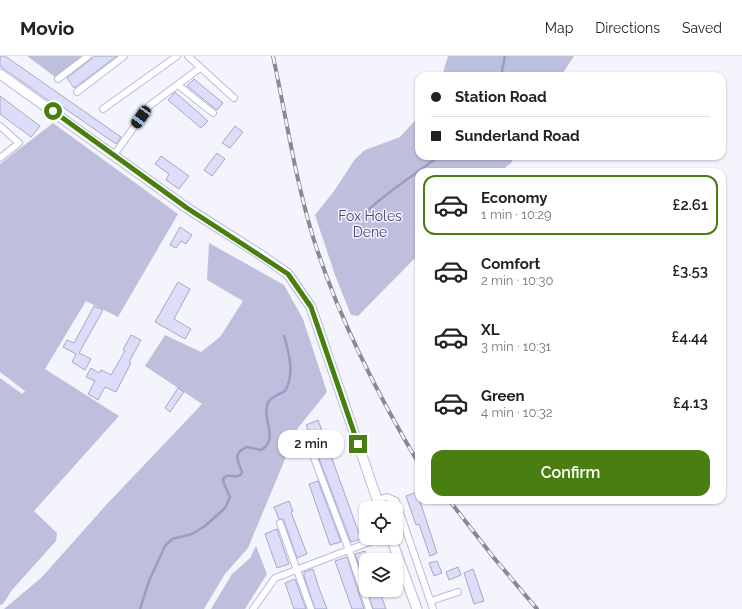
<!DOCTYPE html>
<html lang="en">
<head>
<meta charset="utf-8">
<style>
	:root { --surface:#fff; --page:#f6f6f6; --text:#222; --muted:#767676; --line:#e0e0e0; --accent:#497e10 }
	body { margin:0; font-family:Raleway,sans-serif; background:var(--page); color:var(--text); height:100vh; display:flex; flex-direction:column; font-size:15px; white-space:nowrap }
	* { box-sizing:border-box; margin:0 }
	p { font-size:13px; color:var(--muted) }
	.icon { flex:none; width:22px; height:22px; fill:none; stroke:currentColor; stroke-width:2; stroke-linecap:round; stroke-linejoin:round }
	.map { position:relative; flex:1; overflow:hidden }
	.side { position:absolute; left:415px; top:112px; width:311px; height:336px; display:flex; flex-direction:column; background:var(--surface); border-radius:12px; box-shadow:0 1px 3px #0004 }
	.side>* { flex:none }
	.banner { position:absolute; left:415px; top:16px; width:311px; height:88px; border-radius:12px; box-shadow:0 1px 3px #0004; display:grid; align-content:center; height:88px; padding:0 16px; background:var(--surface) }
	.controls { position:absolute; left:359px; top:445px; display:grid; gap:8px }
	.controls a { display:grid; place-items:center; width:44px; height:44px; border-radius:8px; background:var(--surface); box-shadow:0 1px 3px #0004; font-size:20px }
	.end { position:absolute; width:18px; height:18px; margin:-9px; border:5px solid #497e10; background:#fff; box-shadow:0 0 0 2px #fff }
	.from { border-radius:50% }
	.bubble { position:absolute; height:28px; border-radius:12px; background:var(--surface); box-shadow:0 1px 3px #0004; font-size:13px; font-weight:600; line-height:28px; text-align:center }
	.car { position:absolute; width:12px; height:24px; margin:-12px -6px; border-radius:5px; box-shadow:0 0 3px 1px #0007; background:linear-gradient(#222 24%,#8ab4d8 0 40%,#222 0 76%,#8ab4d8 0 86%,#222 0) }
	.banner b { display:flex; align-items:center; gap:14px; height:38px; font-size:15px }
	.banner b+b { border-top:1px solid var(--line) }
	.banner i { width:10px; height:10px; background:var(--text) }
	ul { padding:7px 0 0; list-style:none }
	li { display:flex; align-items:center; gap:12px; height:60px; margin:0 8px 6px; padding:0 8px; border:2px solid transparent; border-radius:12px }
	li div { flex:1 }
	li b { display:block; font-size:15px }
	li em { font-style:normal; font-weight:600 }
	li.on { border-color:var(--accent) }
	li>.icon { width:36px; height:36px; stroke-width:1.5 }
	.action { display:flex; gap:8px; margin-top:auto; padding:8px 16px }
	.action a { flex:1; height:46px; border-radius:12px; background:var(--accent); color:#fff; font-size:16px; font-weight:600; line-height:46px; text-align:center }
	header { display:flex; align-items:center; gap:24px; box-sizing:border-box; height:56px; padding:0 20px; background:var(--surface); border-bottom:1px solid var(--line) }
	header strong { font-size:19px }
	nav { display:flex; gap:22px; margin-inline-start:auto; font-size:14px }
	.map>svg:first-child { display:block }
	.green { fill:#bebfdc }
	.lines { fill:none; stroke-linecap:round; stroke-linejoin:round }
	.stream { stroke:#9a9cc6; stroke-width:2.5 }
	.building { fill:#dcdef9; stroke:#a5a7c8 }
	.street-casing { stroke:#b9badd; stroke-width:8 }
	.secondary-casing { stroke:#b9badd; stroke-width:11 }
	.street { stroke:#fff; stroke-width:6 }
	.secondary { stroke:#fff; stroke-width:9 }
	.rail-casing { stroke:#888991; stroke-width:4 }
	.rail { stroke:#f4f5fc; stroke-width:2.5; stroke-dasharray:8; stroke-linecap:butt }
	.route { stroke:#497e10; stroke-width:5 }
	.labels { text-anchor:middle; stroke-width:3; stroke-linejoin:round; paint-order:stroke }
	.park-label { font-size:14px; fill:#45437b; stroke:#f4f5fc }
</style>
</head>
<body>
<header>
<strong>Movio</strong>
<nav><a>Map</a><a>Directions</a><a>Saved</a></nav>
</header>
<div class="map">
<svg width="742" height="553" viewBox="0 0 742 553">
	<rect width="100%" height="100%" fill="#f4f5fc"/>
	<path class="green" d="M27,0H88L58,23Z
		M448,0H574L561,20H442Z
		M419,60V100H515L511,107L500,116H419V198L358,260L351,259L335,219L315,159L334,135L355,103L365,94L400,81Z
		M53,67L178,158L118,261L86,245L45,313L119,360L34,455L57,477L56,485L12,534L3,548L0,549V363L1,361L0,362V322L22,338L25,335L0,316V108Z
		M209,187L284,229L303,263L327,336L298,372L248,492L225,518L204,553H4L42,521L107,448L202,348L145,310L165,279L201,296L220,281L243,245L207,224Z
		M256,490L267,518L245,553H211L232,518L250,502Z"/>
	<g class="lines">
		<path class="stream" d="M501,20L505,0
			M365,157C387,135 415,119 439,100
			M140,553L149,525L165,490L172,483L192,478L205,470L225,452L230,441L224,428L223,423L226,420C232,419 240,423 242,416C238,405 232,397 247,391L261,394C281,382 259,361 269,345C273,340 280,338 285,335C295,319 289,296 284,280"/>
	</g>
	<path class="building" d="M0,0H5L121,81L116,88L54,45L52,47L0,10Z
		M95,0H117L74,32L67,22Z
		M194,23L223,47L217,54L187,30Z
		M175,36L208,65L201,72L168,44Z
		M0,40L40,70L31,81L0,58Z
		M235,70L243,76L230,92L222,87Z
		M217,97L225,103L212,120L204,114Z
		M161,100L189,120L179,133L166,124L169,118L155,108Z
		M180,171L192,179L186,188L181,185L176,192L170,189Z
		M178,226L190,233L174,263L191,273L185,283L155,266Z
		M94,250L103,254L79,297L91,303L85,314L72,306L76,298L63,291L67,284L74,287Z
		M131,279L141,284L129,306L131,307L116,336L105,331L98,344L88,338L95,325L86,321L91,312L99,317L101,314L111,319L125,295L123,294Z
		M178,332L184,336L170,356L165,352Z
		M318,364L361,483L351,486L306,369Z
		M318,425L341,486L330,489L309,428Z
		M417,436L437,497L430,500L419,468L416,469L406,440Z
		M289,445L293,455L291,456L307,498L297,502L284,465L283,463H279L274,451Z
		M277,473L289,508L277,512L265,478Z
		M365,495L369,504H366V530L355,498Z
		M347,501L364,553H352L335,505Z
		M437,505L442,517L434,520L429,507Z
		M458,511L461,519L449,524L446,516Z
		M313,513L319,532L327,553H315L304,520V516Z
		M473,513L484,545L474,548L464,517Z
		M295,523L306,553H294L285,527Z
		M367,534H379L386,553H373Z"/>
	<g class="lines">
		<defs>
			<path id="street" d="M188,0L234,42
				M58,23L88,0
				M178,29L213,57
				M77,36L124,0
				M103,53L177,0
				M0,70L19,87L0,102
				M114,99L149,50L200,12
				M305,378L349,494L369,553
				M377,444L387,441L396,445L433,553
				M280,467L311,553
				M431,545L458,536
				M253,553L275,522L380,482"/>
			<path id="secondary" d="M0,18L187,152L261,199L288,218L311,251L380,452
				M391,482L417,553"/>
		</defs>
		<use href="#street" class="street-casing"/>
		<use href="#secondary" class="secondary-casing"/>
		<use href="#street" class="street"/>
		<use href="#secondary" class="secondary"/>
		<defs>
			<path id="rail" d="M273,0C286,60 295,122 313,181C338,261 376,336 419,408
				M449,444L494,502L537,553"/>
		</defs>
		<use href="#rail" class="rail-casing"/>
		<use href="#rail" class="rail"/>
	</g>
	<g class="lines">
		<path class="route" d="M53,55L187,152L250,193L288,218L311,251L358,388"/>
	</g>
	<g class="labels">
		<g class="park-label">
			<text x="370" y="165">Fox Holes<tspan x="370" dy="16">Dene</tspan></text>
		</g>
	</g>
</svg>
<div class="controls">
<a><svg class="icon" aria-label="locate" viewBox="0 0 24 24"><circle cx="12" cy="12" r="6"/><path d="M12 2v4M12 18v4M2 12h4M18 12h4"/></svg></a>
<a><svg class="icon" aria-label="layers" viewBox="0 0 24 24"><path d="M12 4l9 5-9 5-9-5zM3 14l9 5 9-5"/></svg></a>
</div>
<i class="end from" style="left:53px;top:55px"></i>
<i class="end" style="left:358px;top:388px"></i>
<div class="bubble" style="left:278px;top:374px;width:66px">2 min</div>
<i class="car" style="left:141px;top:61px;rotate:215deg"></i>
<div class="banner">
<b><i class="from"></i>Station Road</b>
<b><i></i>Sunderland Road</b>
</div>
<section class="side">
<ul>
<li class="on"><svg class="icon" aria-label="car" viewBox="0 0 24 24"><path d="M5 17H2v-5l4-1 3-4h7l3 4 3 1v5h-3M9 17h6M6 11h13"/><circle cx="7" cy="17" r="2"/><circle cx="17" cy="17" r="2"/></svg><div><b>Economy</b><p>1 min · 10:29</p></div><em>£2.61</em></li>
<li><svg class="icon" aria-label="car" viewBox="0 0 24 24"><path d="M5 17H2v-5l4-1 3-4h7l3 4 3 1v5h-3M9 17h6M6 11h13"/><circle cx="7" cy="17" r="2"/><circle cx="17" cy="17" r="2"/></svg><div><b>Comfort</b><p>2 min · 10:30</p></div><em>£3.53</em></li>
<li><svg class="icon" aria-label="car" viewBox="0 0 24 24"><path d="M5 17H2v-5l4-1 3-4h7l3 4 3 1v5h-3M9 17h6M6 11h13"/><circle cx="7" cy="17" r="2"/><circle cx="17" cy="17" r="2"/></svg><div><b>XL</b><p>3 min · 10:31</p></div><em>£4.44</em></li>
<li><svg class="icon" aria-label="car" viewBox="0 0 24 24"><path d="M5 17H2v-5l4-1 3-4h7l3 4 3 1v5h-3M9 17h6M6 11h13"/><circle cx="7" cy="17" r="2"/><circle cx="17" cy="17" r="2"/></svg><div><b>Green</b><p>4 min · 10:32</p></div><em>£4.13</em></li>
</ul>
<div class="action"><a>Confirm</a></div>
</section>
</div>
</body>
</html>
